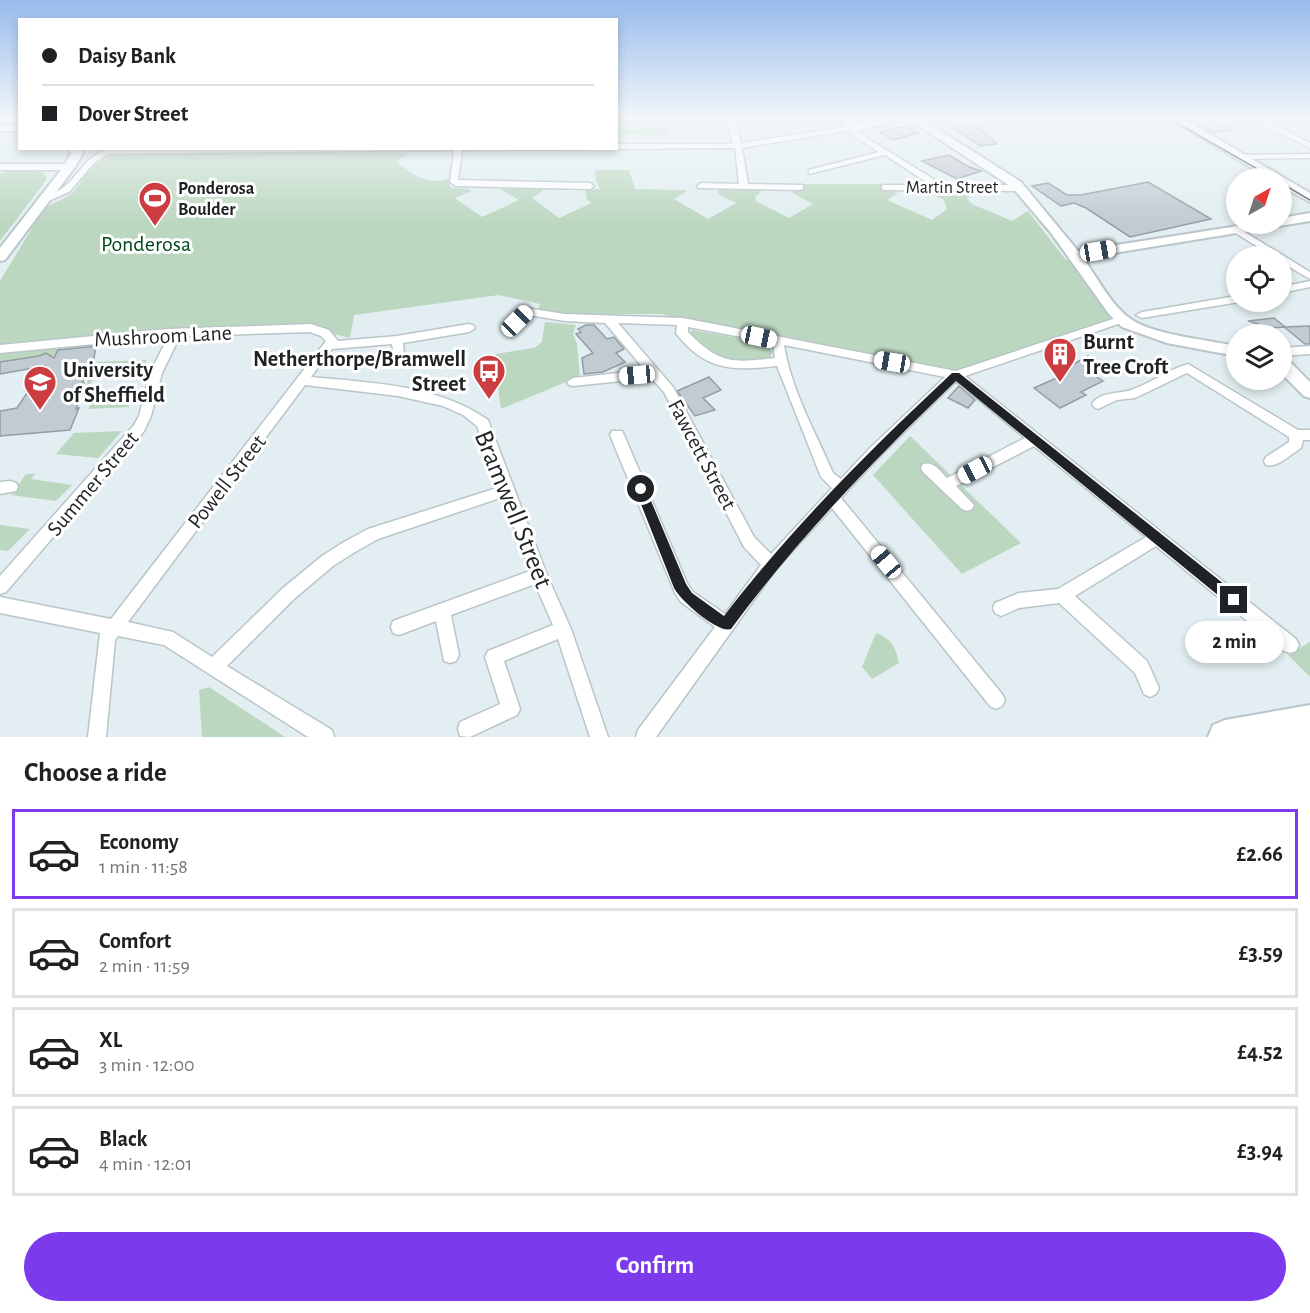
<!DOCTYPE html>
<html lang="en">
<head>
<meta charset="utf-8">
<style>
	:root { --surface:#fff; --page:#f6f6f6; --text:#202124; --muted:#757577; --line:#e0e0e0; --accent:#7c3aed }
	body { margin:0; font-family:"Alegreya Sans",sans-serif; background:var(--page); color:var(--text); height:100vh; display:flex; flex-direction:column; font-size:22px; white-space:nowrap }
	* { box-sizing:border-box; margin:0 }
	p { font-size:20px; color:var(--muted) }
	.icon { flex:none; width:33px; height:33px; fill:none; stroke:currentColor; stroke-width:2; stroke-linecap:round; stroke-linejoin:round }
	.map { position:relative; height:737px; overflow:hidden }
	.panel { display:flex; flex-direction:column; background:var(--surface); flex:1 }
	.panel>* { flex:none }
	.banner { position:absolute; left:18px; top:18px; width:600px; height:132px; border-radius:0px; box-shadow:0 3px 9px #0003; display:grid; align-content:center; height:132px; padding:0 24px; background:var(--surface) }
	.needle { width:39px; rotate:39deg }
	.buttons { position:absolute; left:1226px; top:168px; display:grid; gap:12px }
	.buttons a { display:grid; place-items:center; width:66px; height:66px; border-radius:50%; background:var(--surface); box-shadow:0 3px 9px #0003; font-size:30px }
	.end { position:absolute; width:27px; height:27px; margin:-14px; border:8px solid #1f2325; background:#fff; box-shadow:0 0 0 3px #fff }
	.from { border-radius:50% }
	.bubble { position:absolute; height:42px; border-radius:21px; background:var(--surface); box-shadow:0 3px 9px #0003; font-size:20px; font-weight:700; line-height:42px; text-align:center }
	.car { position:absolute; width:18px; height:36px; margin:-18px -9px; border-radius:8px; box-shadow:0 0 4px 2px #0007; background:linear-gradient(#fff 24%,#345 0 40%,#fff 0 76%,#345 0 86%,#fff 0) }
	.banner b { display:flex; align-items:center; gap:21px; height:57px; font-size:22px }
	.banner b+b { border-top:2px solid var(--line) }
	.banner i { width:15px; height:15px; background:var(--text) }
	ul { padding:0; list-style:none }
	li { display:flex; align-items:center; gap:18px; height:90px; margin:0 12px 9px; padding:0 12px; border:3px solid var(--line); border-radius:0px }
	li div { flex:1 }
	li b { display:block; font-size:22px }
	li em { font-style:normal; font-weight:700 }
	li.selected { border-color:var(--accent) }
	li>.icon { width:54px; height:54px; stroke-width:1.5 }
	h2 { padding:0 24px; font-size:27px; line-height:72px }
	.cta { display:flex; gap:12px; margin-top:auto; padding:12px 24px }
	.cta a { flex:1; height:69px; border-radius:36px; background:var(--accent); color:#fff; font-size:24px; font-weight:700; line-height:69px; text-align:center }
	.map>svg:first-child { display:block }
	.green { fill:#bcd7c0 }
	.building { fill:#c2cad2; stroke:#949ca4; stroke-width:1.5 }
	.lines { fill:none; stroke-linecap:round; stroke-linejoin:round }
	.street-casing { stroke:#b9c5c9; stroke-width:3 }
	.secondary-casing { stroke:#b9c5c9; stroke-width:4 }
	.highway-casing { stroke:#b9c5c9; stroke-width:4 }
	.street { fill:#fff; fill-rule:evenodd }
	.secondary { fill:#fff; fill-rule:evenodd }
	.highway { fill:#fff; fill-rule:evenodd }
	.tram { stroke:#4d5355; stroke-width:1.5 }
	.route { fill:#1f2325 }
	.labels { text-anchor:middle; stroke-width:6; stroke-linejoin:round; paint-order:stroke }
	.far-street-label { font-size:18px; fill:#1f2325; stroke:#fff }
	.far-poi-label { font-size:18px; font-weight:bold; fill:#1f2325; stroke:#fff; text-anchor:start }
	.park-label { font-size:22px; fill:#054a1d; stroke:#fff }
	.street-label { font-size:22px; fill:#1f2325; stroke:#fff }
	.poi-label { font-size:22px; font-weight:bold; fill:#1f2325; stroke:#fff; text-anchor:start }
	.near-street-label { font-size:27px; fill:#1f2325; stroke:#fff }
</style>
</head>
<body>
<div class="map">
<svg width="1310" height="737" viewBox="0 0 1310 737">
	<rect width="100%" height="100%" fill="#e2eef1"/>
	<path class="green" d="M617,119H664L668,136L617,134Z
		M291,153H412L396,161C413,174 426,186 448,179L451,188L469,189L471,191L455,198L482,217L519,200L500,189H545L532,198L559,218L592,203L587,200L585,189H600L596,181L595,170H629L635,189L685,190L687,191L674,199L708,219L736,203L718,194L719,190H760L762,192L755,196L756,201L789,218L813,204L792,193L797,189L798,184H881L885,191L898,193L887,200L932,220L947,209L944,200L928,192H971L972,194L967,198L972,204L1012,221L1028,211L1065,259L1082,266L1118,318L961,373L683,322L662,314H550L538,309L540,304L499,295L354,315L350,338L311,328L0,346V281L43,210C52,202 65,200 73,192C85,178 92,161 111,156Z
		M7,171L43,172L47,179L0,241V174Z
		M545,322L576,325L573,334L577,344L580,379L566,382L501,409L494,358L496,354L534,348L542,342Z
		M692,330L766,343L773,352L770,358L739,363L705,354L689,335Z
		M82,344L59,349L54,356L48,357L50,356L46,353L39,356L0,362V354Z
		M147,360L137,375L95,377L85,391L93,362Z
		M130,396L129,407L89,409L91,398Z
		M122,431L98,458L56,454L74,433Z
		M910,436L1021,543L962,574L873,475Z
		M26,474H35L31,479L72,485L56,501L11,495Z
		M0,525L30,529L8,551L0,550Z
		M876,633C891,638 896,648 899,663L872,679L862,667Z
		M1310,642V677L1288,655Z
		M209,687L285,737H202L199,690Z"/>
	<path class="building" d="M1189,119H1213L1232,130L1210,132Z
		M969,123L974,124L997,144L980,146L951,126Z
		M899,127H906L918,133L893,140L880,132Z
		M949,155L967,166L981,171L957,179L922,161Z
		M1148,182L1211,219L1130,237L1086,208L1074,203L1061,206L1032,186L1048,183L1067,195H1081Z
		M1274,318L1285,327L1272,328L1248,321Z
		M586,325H594L607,339L614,337L624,349L616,353L625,362L603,372L584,374L582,358L593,353L576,334L581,332L578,329Z
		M1310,326V344H1305L1284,327Z
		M96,346L94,358L84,376H86L82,383H84L78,400H80L76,409L79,408L70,430L0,436V411L17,408L45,366L0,374V362L39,356L46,353L54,358L58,350Z
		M1088,356L1104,367L1091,373L1103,381L1081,392L1086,395L1060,408L1034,388L1061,376L1058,373Z
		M709,377L721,390L703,398L715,410L695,416L677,391Z
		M959,386L975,400L968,408L948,398Z"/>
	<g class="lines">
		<defs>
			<path id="street" d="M0,119H4L0,122Z
				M727,119H735L741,143L852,126L856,128L854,130L943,185H1019L1023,188L1019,191L885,190L882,189V185H931L885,155L809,174V170L879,152L851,134V130L742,148L748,184L803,185V189L800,190L698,188L697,186L701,183L739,184L735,148L462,150L458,180L590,183L594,186L590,189L456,186L450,182L454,150H444L108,154L94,163L69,192L46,202L43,203L39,200C46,195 56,193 64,187C80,174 86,156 107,150L616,148V144H733Z
				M778,119H786L788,122L781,124Z
				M1253,119H1263L1310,143V148Z
				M1310,154V158L1238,159L1234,157L1238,155Z
				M0,164H69L73,167L69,170H0Z
				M1235,226L1310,272V279L1281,262V256H1273L1232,231V227Z
				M1310,281V287L1281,293V287Z
				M1236,296V302H1239L1142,318L1136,315L1142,312Z
				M526,308L565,314L683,318L956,371L1119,317H1127L1129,319L1127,321L965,376L1296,639L1299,645L1296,651L1290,653L1284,651L1156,546L1075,596L1147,661L1159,688L1156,694L1150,697L1144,694L1135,673L1059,603L1019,608L1001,616L995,613L993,608L995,603L1019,593L1058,589L1146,537L1034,446L956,486L974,505L972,509L967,511L962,509L923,472L921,468L923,464C934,461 940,471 947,478L1025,438L956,381L880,456L841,498L1002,694L1005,700L1002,706L996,709L990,706L832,508L776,569L656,737H636L638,730L715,627L681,602L675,593L610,435L612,431H622L624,435L687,583L693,592L725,614L761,565L744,547L664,392L651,378L573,386L569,385L567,382L573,378L645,370L605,323L565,321L528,315L518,327H510L508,324C512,318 519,309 526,308ZM618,323L677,325L676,333C705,371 733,371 777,366L821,477L832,488L771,554L754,537L673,387ZM688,327L773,343L775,358C731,363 720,364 688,332ZM784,345L945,377L870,448L841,479L833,473C816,433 791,390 784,345Z
				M311,324L329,330L338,341L397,336L469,324L473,325L475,328L469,332L403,343L404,354L452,359L458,363L456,366L452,367L395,360L392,344L332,349L311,377C371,383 437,384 488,420L547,575L571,629L608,737H590L558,639L504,661L520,709L517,715L470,737L460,736L458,729L460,722L500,704L485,657L488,651L553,625L535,584L451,615L459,655L456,661L450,663L444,661L436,621L399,635L393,633L391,627L393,621L530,571L503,497L378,539L355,552L333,566L294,599L227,666L332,730L334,737H308L164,645L118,636L115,640L106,737H88L100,633L0,613V597L111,619L326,341L321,336L310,332L180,336L162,373L151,416L144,431L6,592L0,594V576L134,425L139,416L150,373L168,337L0,353V345L167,329ZM305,385L398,396L443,406L463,415L477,426L500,487L368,529L344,542L322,556L283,588L212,657L173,632L128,622Z
				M1310,346V354L1281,356V348Z
				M1188,364L1298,430H1310V440H1303L1301,448C1291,454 1278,468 1266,465L1264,461L1266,457L1289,442V437L1187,373L1135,398L1117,400L1098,409L1094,407L1092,404C1101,391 1118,394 1131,390C1151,383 1168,370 1188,364Z
				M11,481L16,483L18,487L16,491L0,494V482Z"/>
			<path id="secondary" d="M835,119H847L854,124L883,119H908L852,131Z
				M909,119H922L1021,182L1078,251L1251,224H1281V218L1310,213V221L1083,258C1097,277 1112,307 1132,320C1155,335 1208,340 1236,346V356L1167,343L1122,327L1109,314L1051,233L1013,188Z
				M1171,119H1184L1310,193V202L1281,186V178H1268Z
				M0,125H20V131H0Z
				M69,148H80L83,153L75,167L5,260L0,261V248L64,166L71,153Z
				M1281,357L1287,359L1310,382V398L1304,396L1281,373Z"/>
			<path id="highway" d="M1310,705V737H1208L1213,725L1225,720Z"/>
		</defs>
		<use href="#street" class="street-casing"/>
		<use href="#secondary" class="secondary-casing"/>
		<use href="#highway" class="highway-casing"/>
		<use href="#street" class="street"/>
		<use href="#secondary" class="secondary"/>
		<use href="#highway" class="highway"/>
		<path class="tram" d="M1170,119L1273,178
			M1281,183L1310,200"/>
	</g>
	<linearGradient id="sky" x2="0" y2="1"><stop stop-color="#98baec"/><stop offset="0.53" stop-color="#f2f7f9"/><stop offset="1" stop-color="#f2f7f9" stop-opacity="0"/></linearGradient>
	<rect width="1310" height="223" fill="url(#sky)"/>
	<path class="route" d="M952,373H959L1239,596V605H1230L956,381C874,460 798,538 731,629C718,634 680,600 674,588L635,489L637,486L641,485L646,489L686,584L692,593L724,616C792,527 871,449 952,373Z"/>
	<defs>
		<symbol id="stadium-pin" viewBox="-11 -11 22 30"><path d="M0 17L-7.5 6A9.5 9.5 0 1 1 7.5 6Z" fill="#cc3d42" stroke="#fff"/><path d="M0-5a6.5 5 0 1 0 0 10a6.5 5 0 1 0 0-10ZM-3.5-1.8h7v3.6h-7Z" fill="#fff"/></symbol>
		<symbol id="building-pin" viewBox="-11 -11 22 30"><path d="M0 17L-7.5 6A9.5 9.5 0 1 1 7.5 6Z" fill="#cc3d42" stroke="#fff"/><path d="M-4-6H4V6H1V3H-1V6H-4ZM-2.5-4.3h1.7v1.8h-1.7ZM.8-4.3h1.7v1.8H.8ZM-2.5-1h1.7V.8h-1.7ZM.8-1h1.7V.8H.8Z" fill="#fff"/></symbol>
		<symbol id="bus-pin" viewBox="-11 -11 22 30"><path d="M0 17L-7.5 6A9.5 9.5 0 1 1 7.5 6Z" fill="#cc3d42" stroke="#fff"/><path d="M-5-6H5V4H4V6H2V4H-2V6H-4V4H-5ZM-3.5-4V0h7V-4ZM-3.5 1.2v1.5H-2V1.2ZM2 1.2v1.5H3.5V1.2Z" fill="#fff"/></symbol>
		<symbol id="university-pin" viewBox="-11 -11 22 30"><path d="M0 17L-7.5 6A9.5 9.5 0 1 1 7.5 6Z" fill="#cc3d42" stroke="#fff"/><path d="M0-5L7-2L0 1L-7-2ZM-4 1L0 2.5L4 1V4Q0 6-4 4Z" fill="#fff"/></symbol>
	</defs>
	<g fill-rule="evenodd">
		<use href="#stadium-pin" x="136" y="179" width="38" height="52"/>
		<use href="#building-pin" x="1041" y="335" width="38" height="52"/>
		<use href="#bus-pin" x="470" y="352" width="38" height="52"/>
		<use href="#university-pin" x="21" y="363" width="38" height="52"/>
	</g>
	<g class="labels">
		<g class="far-street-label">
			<text x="952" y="193">Martin Street</text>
		</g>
		<g class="far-poi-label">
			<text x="178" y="194">Ponderosa<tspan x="178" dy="21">Boulder</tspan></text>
		</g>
		<g class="park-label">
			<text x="146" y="251">Ponderosa</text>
		</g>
		<g class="street-label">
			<text transform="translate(163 335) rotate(-3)" y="8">Mushroom Lane</text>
			<text transform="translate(703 454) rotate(62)" y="8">Fawcett Street</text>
			<text transform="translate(226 481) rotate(-52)" y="8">Powell Street</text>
			<text transform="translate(92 483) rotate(-50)" y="8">Summer Street</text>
		</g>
		<g class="poi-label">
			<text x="1083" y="349">Burnt<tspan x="1083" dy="25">Tree Croft</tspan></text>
			<text x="466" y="366" text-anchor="end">Netherthorpe/Bramwell<tspan x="466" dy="25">Street</tspan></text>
			<text x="63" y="377">University<tspan x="63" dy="25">of Sheffield</tspan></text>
		</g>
		<g class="near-street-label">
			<text transform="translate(514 509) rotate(68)" y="9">Bramwell Street</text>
		</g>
	</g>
</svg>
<div class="buttons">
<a><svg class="needle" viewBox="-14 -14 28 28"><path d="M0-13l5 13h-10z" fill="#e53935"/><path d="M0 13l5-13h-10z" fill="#757577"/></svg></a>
<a><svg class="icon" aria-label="locate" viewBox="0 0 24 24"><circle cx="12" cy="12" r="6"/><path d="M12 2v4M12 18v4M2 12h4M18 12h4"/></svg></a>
<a><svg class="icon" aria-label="layers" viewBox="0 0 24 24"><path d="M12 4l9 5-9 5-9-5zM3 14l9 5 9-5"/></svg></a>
</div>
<i class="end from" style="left:641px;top:489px"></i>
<i class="end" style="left:1234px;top:600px"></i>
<div class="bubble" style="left:1185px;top:621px;width:99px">2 min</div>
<i class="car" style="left:1098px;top:251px;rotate:80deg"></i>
<i class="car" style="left:517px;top:321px;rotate:45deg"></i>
<i class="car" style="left:759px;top:337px;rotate:102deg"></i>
<i class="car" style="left:892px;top:362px;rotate:280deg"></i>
<i class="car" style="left:637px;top:375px;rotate:265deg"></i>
<i class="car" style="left:975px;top:470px;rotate:242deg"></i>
<i class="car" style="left:886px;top:562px;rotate:320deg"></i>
<div class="banner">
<b><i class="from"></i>Daisy Bank</b>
<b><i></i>Dover Street</b>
</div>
</div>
<section class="panel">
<h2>Choose a ride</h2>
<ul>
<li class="selected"><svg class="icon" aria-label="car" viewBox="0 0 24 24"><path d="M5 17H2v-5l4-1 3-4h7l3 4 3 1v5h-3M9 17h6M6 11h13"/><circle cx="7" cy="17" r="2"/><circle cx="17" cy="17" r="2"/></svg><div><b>Economy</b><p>1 min · 11:58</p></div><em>£2.66</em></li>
<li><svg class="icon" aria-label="car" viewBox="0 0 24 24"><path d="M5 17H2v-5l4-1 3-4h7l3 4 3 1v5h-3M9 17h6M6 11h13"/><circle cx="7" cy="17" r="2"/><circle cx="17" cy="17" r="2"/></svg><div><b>Comfort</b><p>2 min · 11:59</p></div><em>£3.59</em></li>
<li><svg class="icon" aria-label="car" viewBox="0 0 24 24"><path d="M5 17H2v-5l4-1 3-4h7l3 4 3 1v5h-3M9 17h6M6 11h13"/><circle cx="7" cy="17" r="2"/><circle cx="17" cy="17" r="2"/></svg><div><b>XL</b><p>3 min · 12:00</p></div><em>£4.52</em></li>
<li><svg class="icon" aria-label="car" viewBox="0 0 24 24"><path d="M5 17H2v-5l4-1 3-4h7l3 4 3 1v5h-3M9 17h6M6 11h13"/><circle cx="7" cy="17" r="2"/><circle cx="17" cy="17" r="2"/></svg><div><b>Black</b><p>4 min · 12:01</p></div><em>£3.94</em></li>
</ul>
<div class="cta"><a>Confirm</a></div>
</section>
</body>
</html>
